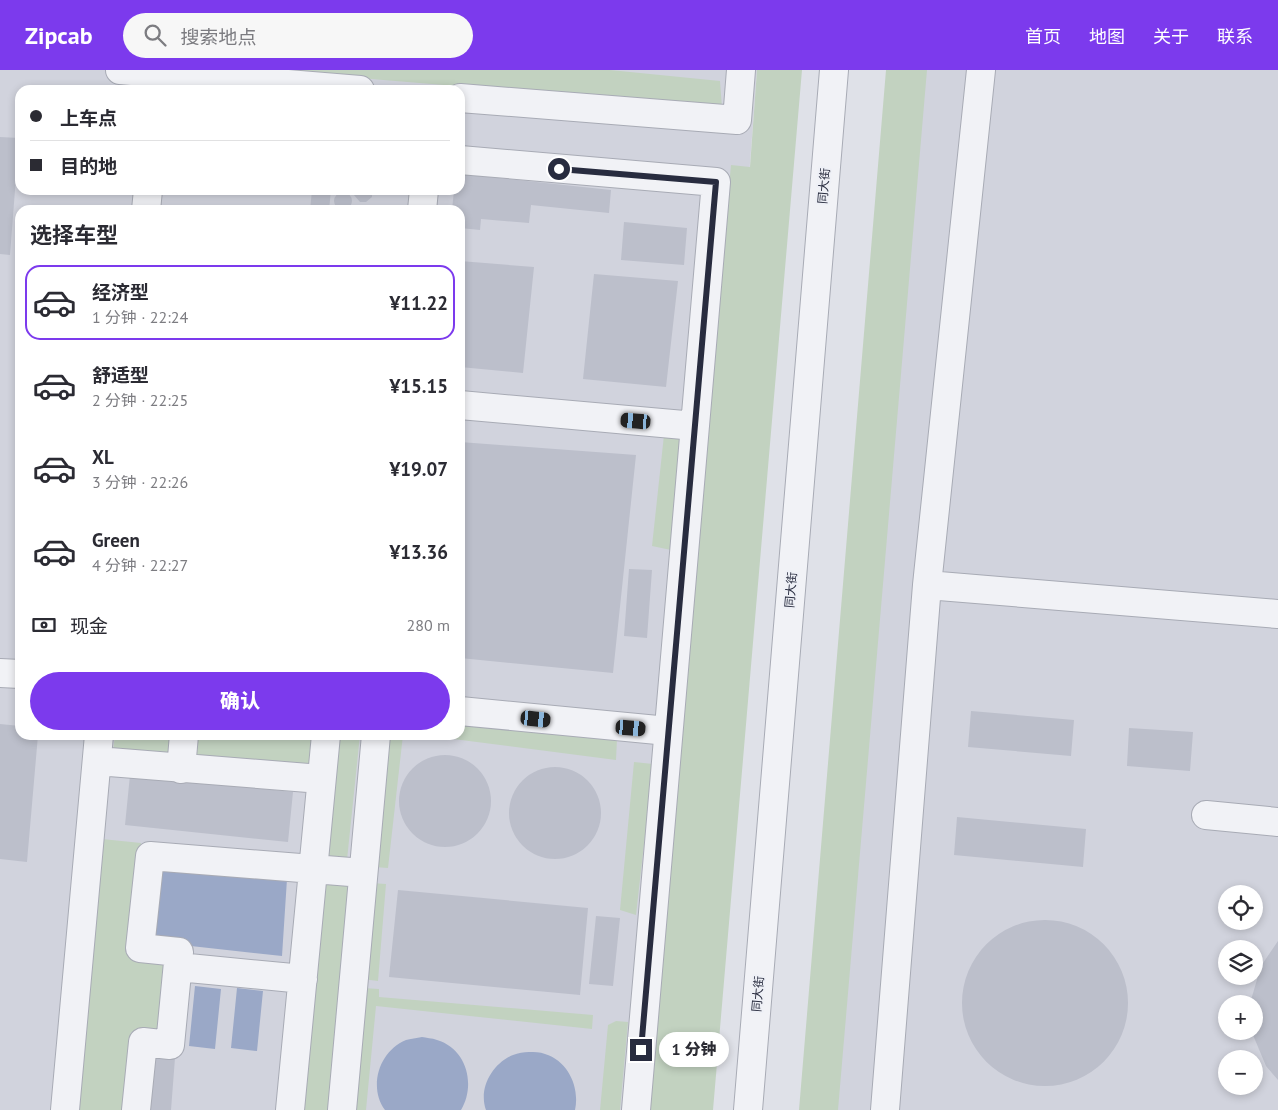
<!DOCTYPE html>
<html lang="zh">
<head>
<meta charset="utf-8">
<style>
	:root { --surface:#fff; --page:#f7f7f7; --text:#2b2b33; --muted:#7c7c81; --line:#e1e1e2; --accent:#7c3aed }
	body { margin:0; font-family:"PT Sans","Noto Sans SC",sans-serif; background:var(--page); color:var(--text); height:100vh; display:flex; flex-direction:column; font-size:19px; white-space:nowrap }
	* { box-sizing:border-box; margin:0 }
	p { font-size:16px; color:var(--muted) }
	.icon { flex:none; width:28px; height:28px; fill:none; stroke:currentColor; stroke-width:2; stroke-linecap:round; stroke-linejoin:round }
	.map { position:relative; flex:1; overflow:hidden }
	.drawer { position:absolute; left:15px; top:135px; width:450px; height:535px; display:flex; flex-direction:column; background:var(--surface); border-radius:15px; box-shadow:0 2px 8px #0003 }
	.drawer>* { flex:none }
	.banner { position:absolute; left:15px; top:15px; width:450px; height:110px; border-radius:15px; box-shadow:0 2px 8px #0003; display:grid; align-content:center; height:110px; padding:0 15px; background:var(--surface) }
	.fabs { position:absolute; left:1218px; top:815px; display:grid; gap:10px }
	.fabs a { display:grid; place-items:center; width:45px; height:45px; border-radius:50%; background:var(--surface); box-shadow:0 2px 8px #0003; font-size:25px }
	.end { position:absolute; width:22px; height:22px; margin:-11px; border:6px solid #282c3f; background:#fff; box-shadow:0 0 0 2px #fff }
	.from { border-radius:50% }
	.bubble { position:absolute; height:35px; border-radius:18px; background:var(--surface); box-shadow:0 2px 8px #0003; font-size:16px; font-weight:800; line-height:35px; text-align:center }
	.car { position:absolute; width:15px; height:30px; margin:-15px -8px; border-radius:6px; box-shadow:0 0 4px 1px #0007; background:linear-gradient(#222 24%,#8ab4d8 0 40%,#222 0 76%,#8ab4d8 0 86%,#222 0) }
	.banner b { display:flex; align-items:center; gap:18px; height:48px; font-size:19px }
	.banner b+b { border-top:1px solid var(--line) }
	.banner i { width:12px; height:12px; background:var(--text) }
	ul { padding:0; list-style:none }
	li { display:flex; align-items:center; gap:15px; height:75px; margin:0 10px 8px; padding:0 5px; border:2px solid transparent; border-radius:15px }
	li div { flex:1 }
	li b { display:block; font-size:19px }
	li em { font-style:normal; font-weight:800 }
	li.selected { border-color:var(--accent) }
	li>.icon { width:45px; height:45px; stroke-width:1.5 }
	h2 { padding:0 15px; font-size:22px; line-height:60px }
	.pay { display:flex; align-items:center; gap:12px; height:55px; padding:0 15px; font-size:19px }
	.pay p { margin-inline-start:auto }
	.button { display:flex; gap:10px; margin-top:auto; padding:10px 15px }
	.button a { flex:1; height:58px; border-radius:30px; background:var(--accent); color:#fff; font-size:20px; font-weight:800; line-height:58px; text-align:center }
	header { display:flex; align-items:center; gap:30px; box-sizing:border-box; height:70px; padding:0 25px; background:var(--accent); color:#fff }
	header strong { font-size:24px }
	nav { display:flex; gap:28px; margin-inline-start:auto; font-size:18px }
	.search { width:350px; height:45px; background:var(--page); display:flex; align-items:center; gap:12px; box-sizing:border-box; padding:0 18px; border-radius:28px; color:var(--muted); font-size:19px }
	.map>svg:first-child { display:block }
	.built { fill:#d1d3dd; fill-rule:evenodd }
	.green { fill:#c2d2c0 }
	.water { fill:#9aa8c7 }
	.building { fill:#bcbfcb }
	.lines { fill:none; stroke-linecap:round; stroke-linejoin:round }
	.minor-casing { stroke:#a8abb5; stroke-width:30 }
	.minor { stroke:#f1f2f6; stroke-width:28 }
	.route { stroke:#282c3f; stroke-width:6 }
	.labels { text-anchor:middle; stroke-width:4; stroke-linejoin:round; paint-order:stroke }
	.street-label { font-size:12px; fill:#282c3f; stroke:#eef0f6 }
</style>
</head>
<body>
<header>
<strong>Zipcab</strong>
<div class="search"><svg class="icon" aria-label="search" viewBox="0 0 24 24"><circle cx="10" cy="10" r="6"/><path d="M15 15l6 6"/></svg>搜索地点</div>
<nav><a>首页</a><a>地图</a><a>关于</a><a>联系</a></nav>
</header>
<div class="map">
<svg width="1278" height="1040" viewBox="0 0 1278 1040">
	<rect width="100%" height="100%" fill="#dfe1e8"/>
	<path class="built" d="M0,0H757L746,146L667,1040H0ZM20,20H460V120H20ZM20,140H460V665H20Z
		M920,0H1278V1040H835ZM1226,824H1254V851H1226ZM1226,879H1254V906H1226ZM1226,934H1254V961H1226ZM1226,989H1254V1016H1226Z"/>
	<path class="green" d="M287,0H610L720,11L722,38L287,2Z
		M757,0H802L713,1040H644L731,95L750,97Z
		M886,0H927L838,1040H799Z
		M664,365L682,367L671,480L652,476Z
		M460,651L617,669L616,690L422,665H460Z
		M115,665H170L168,687L113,681Z
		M194,665H318L313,700L192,691Z
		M335,665H360L347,790L322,789Z
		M387,665H403L388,798L374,797Z
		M634,692L653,694L636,845L620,840Z
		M102,769L141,773L132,884L171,887L164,965L131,962L124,1040H79Z
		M322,811L350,813L328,1040H301Z
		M371,813L386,814L378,911L362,909Z
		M363,918L379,919V927L593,945L592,959L376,936L366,1040H351Z
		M616,951L628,952L620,1040H600L608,955Z"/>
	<path class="water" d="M161,798L287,809L282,886L155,872Z
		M195,916L221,919L215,979L189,976Z
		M237,918L263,921L257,981L231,978Z
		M422,967C426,968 432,968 437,970C467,979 476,1015 461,1040H385C368,1017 379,981 406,970C410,969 417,968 422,967Z
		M529,982C534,982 540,982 545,984C568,991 580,1017 575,1040H486C478,1018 493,993 513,985C518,983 524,982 529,982Z"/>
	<path class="building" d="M0,67L19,68L10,185L0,184Z
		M460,104L611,120L609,143L531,135L529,153L481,149L480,160L460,158V140H452L454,120H460Z
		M312,120H331L329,140H310Z
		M355,120H372V127L366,132H360L354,125Z
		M334 131a9 9 0 1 1 18 0a9 9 0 1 1-18 0Z
		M624,152L687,158L684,195L621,190Z
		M460,191L534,197L523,303L460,297Z
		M594,204L678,211L666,317L583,309Z
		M460,372L636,385L613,603L460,588Z
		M629,499L652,500L647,568L624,566Z
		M971,641L1074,650L1071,686L968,677Z
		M0,654L20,656V665H38L27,792L0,789Z
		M1129,658L1193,662L1190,701L1127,696Z
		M399 731a46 46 0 1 1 92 0a46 46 0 1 1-92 0Z
		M509 743a46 46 0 1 1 92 0a46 46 0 1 1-92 0Z
		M130,705L293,722L288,772L125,755Z
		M957,747L1086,759L1083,797L954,785Z
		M398,820L588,838L580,925L389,907Z
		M596,846L620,848L613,916L589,914Z
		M962 933a83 83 0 1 1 166 0a83 83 0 1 1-166 0Z
		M1278,871V1010L1266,996L1253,965L1254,934H1252L1251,930L1261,896Z
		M153,987L175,988L171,1040H150Z"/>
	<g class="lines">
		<defs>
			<path id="minor" d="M120,0L360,20
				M460,28L737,50L741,0
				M460,90L716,112L636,1040
				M146,140L148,120
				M422,140L424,120
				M460,335L695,356
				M927,515L1278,544
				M0,603L20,604
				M460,641L668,661
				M97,691L321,709
				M181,699L184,665
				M1206,745L1278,752
				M178,897L303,909
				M65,1040L99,665
				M136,1040L143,972L170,975L179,882L140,878L150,786L363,803
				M290,1040L326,665
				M342,1040L376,665
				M748,1040L834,0
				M885,1040L927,515L981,0"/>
		</defs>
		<use href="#minor" class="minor-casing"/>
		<use href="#minor" class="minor"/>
	</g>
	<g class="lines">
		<path class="route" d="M559,99L716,112L641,980"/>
	</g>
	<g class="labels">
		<g class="street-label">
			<text transform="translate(824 116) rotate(-85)" y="4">同大街</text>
			<text transform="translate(791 520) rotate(-85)" y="4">同大街</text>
			<text transform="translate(758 924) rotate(-85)" y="4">同大街</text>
		</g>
	</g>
</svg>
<div class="fabs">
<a><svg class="icon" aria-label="locate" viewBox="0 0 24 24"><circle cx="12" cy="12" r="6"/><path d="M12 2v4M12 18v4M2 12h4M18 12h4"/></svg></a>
<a><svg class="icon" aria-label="layers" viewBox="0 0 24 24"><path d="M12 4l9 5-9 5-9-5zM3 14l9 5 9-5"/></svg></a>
<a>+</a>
<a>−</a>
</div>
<i class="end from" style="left:559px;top:99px"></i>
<i class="end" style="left:641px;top:980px"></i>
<div class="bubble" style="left:659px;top:962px;width:70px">1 分钟</div>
<i class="car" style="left:636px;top:351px;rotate:275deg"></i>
<i class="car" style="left:536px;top:649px;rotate:96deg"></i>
<i class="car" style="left:631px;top:658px;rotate:95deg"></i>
<div class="banner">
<b><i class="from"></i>上车点</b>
<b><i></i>目的地</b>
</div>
<section class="drawer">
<h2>选择车型</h2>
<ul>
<li class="selected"><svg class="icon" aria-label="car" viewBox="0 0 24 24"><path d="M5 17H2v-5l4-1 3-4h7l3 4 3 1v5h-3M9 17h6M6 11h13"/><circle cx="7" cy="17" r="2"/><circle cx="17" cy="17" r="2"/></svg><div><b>经济型</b><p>1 分钟 · 22:24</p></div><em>¥11.22</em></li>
<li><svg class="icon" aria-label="car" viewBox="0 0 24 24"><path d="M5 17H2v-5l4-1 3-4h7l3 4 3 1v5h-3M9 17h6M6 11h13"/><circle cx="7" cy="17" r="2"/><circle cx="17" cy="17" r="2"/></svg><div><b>舒适型</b><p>2 分钟 · 22:25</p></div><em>¥15.15</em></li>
<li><svg class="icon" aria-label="car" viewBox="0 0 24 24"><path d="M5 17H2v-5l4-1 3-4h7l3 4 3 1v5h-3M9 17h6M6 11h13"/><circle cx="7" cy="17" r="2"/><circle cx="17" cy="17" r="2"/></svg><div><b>XL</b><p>3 分钟 · 22:26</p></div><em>¥19.07</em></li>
<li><svg class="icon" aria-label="car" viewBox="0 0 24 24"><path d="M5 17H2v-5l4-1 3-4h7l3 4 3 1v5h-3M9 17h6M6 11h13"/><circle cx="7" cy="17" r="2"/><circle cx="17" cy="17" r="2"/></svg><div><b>Green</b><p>4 分钟 · 22:27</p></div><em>¥13.36</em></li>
</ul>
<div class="pay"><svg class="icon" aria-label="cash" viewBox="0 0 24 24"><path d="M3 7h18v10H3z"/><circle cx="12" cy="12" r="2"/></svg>现金<p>280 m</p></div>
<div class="button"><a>确认</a></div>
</section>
</div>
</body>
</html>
